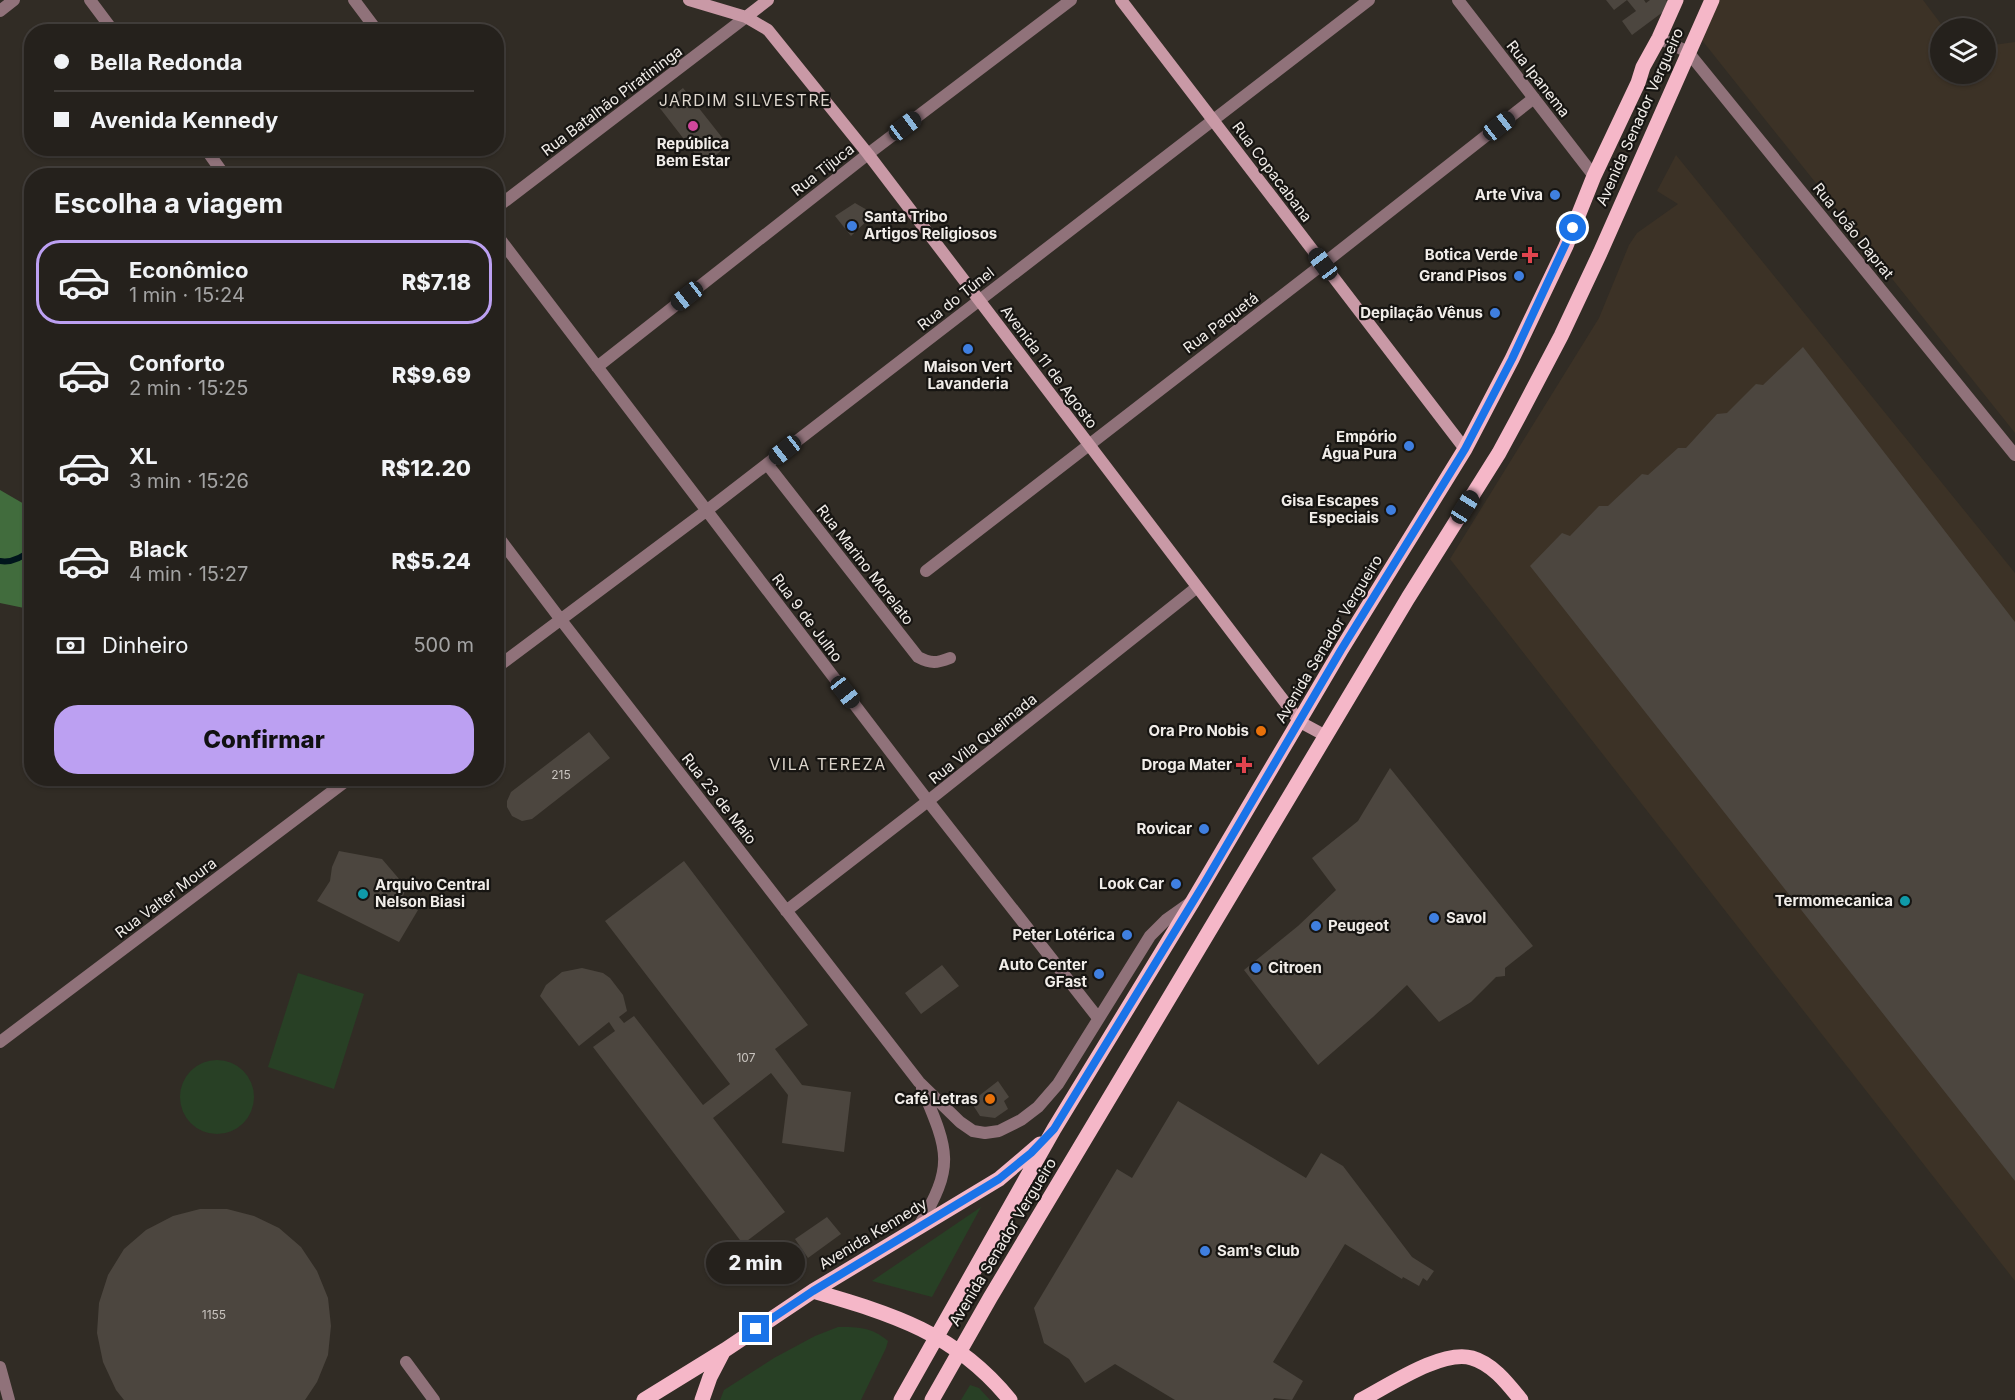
<!DOCTYPE html>
<html lang="pt">
<head>
<meta charset="utf-8">
<style>
	:root { --surface:#25211c; --page:#312e29; --text:#f1f3f6; --muted:#a3a3a3; --line:#423e3b; --accent:#bca0f2 }
	body { margin:0; font-family:Inter,sans-serif; background:var(--page); color:var(--text); height:100vh; display:flex; flex-direction:column; font-size:22px; white-space:nowrap }
	* { box-sizing:border-box; margin:0 }
	p { font-size:20px; color:var(--muted) }
	.icon { flex:none; width:33px; height:33px; fill:none; stroke:currentColor; stroke-width:2; stroke-linecap:round; stroke-linejoin:round }
	.map { position:relative; flex:1; overflow:hidden }
	.details { position:absolute; left:24px; top:168px; width:480px; height:618px; display:flex; flex-direction:column; background:var(--surface); border-radius:24px; box-shadow:0 2px 4px #0004,0 0 0 2px var(--line) }
	.details>* { flex:none }
	.guide { position:absolute; left:24px; top:24px; width:480px; height:132px; border-radius:24px; box-shadow:0 2px 4px #0004,0 0 0 2px var(--line); display:grid; align-content:center; height:132px; padding:0 30px; background:var(--surface) }
	.tools { position:absolute; left:1930px; top:18px; display:grid; gap:12px }
	.tools a { display:grid; place-items:center; width:66px; height:66px; border-radius:50%; background:var(--surface); box-shadow:0 2px 4px #0004,0 0 0 2px var(--line); font-size:30px }
	.end { position:absolute; width:27px; height:27px; margin:-14px; border:8px solid #1a73e8; background:#fff; box-shadow:0 0 0 3px #fff }
	.from { border-radius:50% }
	.bubble { position:absolute; height:42px; border-radius:21px; background:var(--surface); box-shadow:0 2px 4px #0004,0 0 0 2px var(--line); font-size:20px; font-weight:800; line-height:42px; text-align:center }
	.car { position:absolute; width:18px; height:36px; margin:-18px -9px; border-radius:8px; box-shadow:0 0 4px 2px #0007; background:linear-gradient(#222 24%,#8ab4d8 0 40%,#222 0 76%,#8ab4d8 0 86%,#222 0) }
	.guide b { display:flex; align-items:center; gap:21px; height:57px; font-size:22px }
	.guide b+b { border-top:2px solid var(--line) }
	.guide i { width:15px; height:15px; background:var(--text) }
	ul { padding:0; list-style:none }
	li { display:flex; align-items:center; gap:18px; height:84px; margin:0 12px 9px; padding:0 18px; border:3px solid transparent; border-radius:24px }
	li div { flex:1 }
	li b { display:block; font-size:22px }
	li em { font-style:normal; font-weight:800 }
	li.current { border-color:var(--accent) }
	li>.icon { width:54px; height:54px; stroke-width:1.5 }
	h2 { padding:0 30px; font-size:27px; line-height:72px }
	.pay { display:flex; align-items:center; gap:15px; height:66px; padding:0 30px; font-size:22px }
	.pay p { margin-inline-start:auto }
	.cta { display:flex; gap:12px; margin-top:auto; padding:12px 30px }
	.cta a { flex:1; height:69px; border-radius:24px; background:var(--accent); color:#111; font-size:24px; font-weight:800; line-height:69px; text-align:center }
	.map>svg:first-child { display:block }
	.built { fill:#3c3226 }
	.green { fill:#284025 }
	.forest { fill:#416c3d }
	.lines { fill:none; stroke-linecap:round; stroke-linejoin:round }
	.stream { stroke:#00151c; stroke-width:6 }
	.building { fill:#4c463f }
	.street { stroke:#90727a; stroke-width:12 }
	.secondary { stroke:#c999a6; stroke-width:12 }
	.primary { stroke:#f5b7c8; stroke-width:15 }
	.route { stroke:#1a73e8; stroke-width:8 }
	.hotel-dot { fill:#d1479c; stroke:#171512; stroke-width:2 }
	.shop-dot { fill:#3f7fe0; stroke:#171512; stroke-width:2 }
	.health-dot { fill:#e0444e; stroke:#171512; stroke-width:2 }
	.food-dot { fill:#e8710a; stroke:#171512; stroke-width:2 }
	.culture-dot { fill:#0f9aa8; stroke:#171512; stroke-width:2 }
	.labels { text-anchor:middle; stroke-width:4.5; stroke-linejoin:round; paint-order:stroke }
	.number-label { font-size:12px; fill:#c8c3be }
	.street-label { font-size:15px; fill:#f1ede9; stroke:#171512 }
	.poi-label { font-size:15px; font-weight:bold; fill:#f1ede9; stroke:#171512; text-anchor:end }
	.neighbourhood-label { font-size:16px; letter-spacing:1.5px; fill:#ded7ce; stroke:#171512 }
</style>
</head>
<body>
<div class="map">
<svg width="2015" height="1400" viewBox="0 0 2015 1400">
	<rect width="100%" height="100%" fill="#312c25"/>
	<path class="built" d="M1720,0H1923L1944,28H1941V74H1986V46L2015,42V433L1701,39Z
		M1676,155L2015,573V1281L1450,559L1599,318L1629,245L1637,233L1678,204L1657,191Z"/>
	<path class="green" d="M298,973L364,994L334,1089L268,1067Z
		M180 1097a37 37 0 1 1 74 0a37 37 0 1 1-74 0Z
		M981,1207L932,1297L872,1281Z
		M838,1327C858,1327 872,1327 888,1341L886,1348L861,1400H720L724,1390L774,1358L815,1336Z
		M970,1385L979,1388L990,1400H961Z"/>
	<path class="forest" d="M0,490L31,508L32,602L29,609L0,603Z"/>
	<g class="lines">
		<path class="stream" d="M0,561C12,563 23,557 32,549"/>
	</g>
	<path class="building" d="M1606,0H1644L1646,3L1650,0H1666L1671,6L1632,35L1622,21L1636,11L1627,0L1614,10Z
		M683,88L728,145L704,165L659,107Z
		M855,203L874,214L851,236L835,216Z
		M1803,347L2015,622V1181L1530,566L1562,533L1570,536L1599,506H1608L1642,474L1648,475L1678,448H1686L1717,414L1727,413L1756,384L1763,385Z
		M589,732L610,758L532,819L522,821L512,816L507,807V801L511,792Z
		M1390,768L1533,946L1505,968V976L1496,977L1471,1002L1439,1022L1407,985L1373,1017L1318,1065L1244,970L1298,926L1336,890L1312,858L1358,821Z
		M339,851L382,859L406,887L401,903L418,910L399,942L317,901L330,881L332,867Z
		M684,861L808,1025L775,1049L802,1085L851,1092L844,1152L782,1143L788,1095L771,1073L713,1118L785,1212L743,1244L593,1047L615,1031L609,1022L579,1046L540,996L546,985L562,972L582,968L603,973L610,978L623,995L627,1011L619,1017L624,1023L634,1016L703,1105L730,1084L605,921Z
		M942,965L959,986L921,1014L905,993Z
		M998,1081L1009,1097L1004,1101L1008,1109L995,1118L980,1116L971,1102Z
		M1178,1101L1306,1178L1321,1153L1343,1166L1412,1257L1434,1271L1427,1281L1423,1278L1419,1286L1403,1277L1402,1279L1345,1244L1273,1362L1303,1381L1292,1400L1274,1398L1273,1400H1175L1115,1364L1085,1383L1069,1359L1044,1343L1034,1308L1117,1169L1132,1178Z
		M200,1209H227L254,1216L279,1228L301,1247L317,1271L328,1298L331,1326L328,1355L317,1382L305,1400H124L116,1390L103,1362L97,1333L99,1303L108,1275L124,1249L146,1230L173,1216Z
		M827,1217L841,1234L808,1258L795,1239Z"/>
	<g class="lines">
		<path class="street" d="M90,0L114,32
			M354,0L378,32
			M1458,0L1594,176
			M0,11L14,0
			M1659,38L1688,52L2015,455
			M205,148L225,176
			M496,208L746,17
			M496,234L928,801L1098,1018
			M597,367L868,154L1071,0
			M767,464L918,657C931,664 937,663 950,658
			M496,534L561,620L919,1082L960,1122L973,1131L985,1133L999,1131L1021,1120L1038,1107L1058,1084L1150,936L1166,920L1190,903
			M926,571L1323,264L1534,98
			M496,668L706,511L1369,0
			M786,911L928,801L1196,588
			M0,1042L350,778
			M919,1226C955,1165 949,1152 922,1088
			M406,1362L434,1400
			M0,1367L9,1400"/>
		<path class="secondary" d="M689,0L746,17L768,30L868,154L1300,722L1326,736
			M1121,0L1465,449
			M746,17L768,0"/>
		<path class="primary" d="M813,1291C892,1314 956,1333 1010,1400
			M644,1400L725,1350L813,1291L999,1179L1040,1144
			M702,1400L710,1377L723,1352
			M901,1400L1054,1129L1193,901L1341,650L1465,449L1512,359L1566,246L1594,176L1638,83L1643,67L1659,38L1676,0
			M932,1400L990,1298L1408,598L1499,453L1519,416L1561,336L1600,253L1712,0
			M1361,1400C1388,1386 1442,1349 1472,1358C1493,1364 1508,1384 1521,1400"/>
	</g>
	<g class="lines">
		<path class="route" d="M756,1329L813,1291L999,1179L1031,1153L1054,1129L1205,882L1341,650L1465,449L1512,359L1573,228"/>
	</g>
	<circle class="hotel-dot" cx="693" cy="126" r="6"/>
	<g class="shop-dot">
		<circle cx="1555" cy="195" r="6"/>
		<circle cx="852" cy="226" r="6"/>
		<circle cx="1519" cy="276" r="6"/>
		<circle cx="1495" cy="313" r="6"/>
		<circle cx="968" cy="349" r="6"/>
		<circle cx="1409" cy="446" r="6"/>
		<circle cx="1391" cy="510" r="6"/>
		<circle cx="1204" cy="829" r="6"/>
		<circle cx="1176" cy="884" r="6"/>
		<circle cx="1434" cy="918" r="6"/>
		<circle cx="1316" cy="926" r="6"/>
		<circle cx="1127" cy="935" r="6"/>
		<circle cx="1256" cy="968" r="6"/>
		<circle cx="1099" cy="974" r="6"/>
		<circle cx="1205" cy="1251" r="6"/>
	</g>
	<g class="health-dot">
		<path d="M1527 246h6v6h6v6h-6v6h-6v-6h-6v-6h6z"/>
		<path d="M1241 756h6v6h6v6h-6v6h-6v-6h-6v-6h6z"/>
	</g>
	<g class="food-dot">
		<circle cx="1261" cy="731" r="6"/>
		<circle cx="990" cy="1099" r="6"/>
	</g>
	<g class="culture-dot">
		<circle cx="363" cy="894" r="6"/>
		<circle cx="1905" cy="901" r="6"/>
	</g>
	<g class="labels">
		<g class="number-label">
			<text x="561" y="779">215</text>
			<text x="746" y="1062">107</text>
			<text x="214" y="1319">1155</text>
		</g>
		<g class="street-label">
			<text transform="translate(1538 79) rotate(52)" y="5">Rua Ipanema</text>
			<text transform="translate(612 101) rotate(-37)" y="5">Rua Batalhão Piratininga</text>
			<text transform="translate(1640 117) rotate(-66)" y="5">Avenida Senador Vergueiro</text>
			<text transform="translate(823 170) rotate(-38)" y="5">Rua Tijuca</text>
			<text transform="translate(1272 172) rotate(53)" y="5">Rua Copacabana</text>
			<text transform="translate(1853 231) rotate(51)" y="5">Rua João Daprat</text>
			<text transform="translate(956 299) rotate(-38)" y="5">Rua do Túnel</text>
			<text transform="translate(1221 323) rotate(-37)" y="5">Rua Paquetá</text>
			<text transform="translate(1049 367) rotate(53)" y="5">Avenida 11 de Agosto</text>
			<text transform="translate(865 565) rotate(52)" y="5">Rua Marino Morelato</text>
			<text transform="translate(807 618) rotate(53)" y="5">Rua 9 de Julho</text>
			<text transform="translate(1329 639) rotate(-59)" y="5">Avenida Senador Vergueiro</text>
			<text transform="translate(983 739) rotate(-39)" y="5">Rua Vila Queimada</text>
			<text transform="translate(719 799) rotate(52)" y="5">Rua 23 de Maio</text>
			<text transform="translate(166 898) rotate(-37)" y="5">Rua Valter Moura</text>
			<text transform="translate(873 1234) rotate(-31)" y="5">Avenida Kennedy</text>
			<text transform="translate(1003 1242) rotate(-59)" y="5">Avenida Senador Vergueiro</text>
		</g>
		<g class="poi-label">
			<text x="693" y="149" text-anchor="middle">República<tspan x="693" dy="17">Bem Estar</tspan></text>
			<text x="1543" y="200">Arte Viva</text>
			<text x="864" y="222" text-anchor="start">Santa Tribo<tspan x="864" dy="17">Artigos Religiosos</tspan></text>
			<text x="1518" y="260">Botica Verde</text>
			<text x="1507" y="281">Grand Pisos</text>
			<text x="1483" y="318">Depilação Vênus</text>
			<text x="968" y="372" text-anchor="middle">Maison Vert<tspan x="968" dy="17">Lavanderia</tspan></text>
			<text x="1397" y="442">Empório<tspan x="1397" dy="17">Água Pura</tspan></text>
			<text x="1379" y="506">Gisa Escapes<tspan x="1379" dy="17">Especiais</tspan></text>
			<text x="1249" y="736">Ora Pro Nobis</text>
			<text x="1232" y="770">Droga Mater</text>
			<text x="1192" y="834">Rovicar</text>
			<text x="1164" y="889">Look Car</text>
			<text x="375" y="890" text-anchor="start">Arquivo Central<tspan x="375" dy="17">Nelson Biasi</tspan></text>
			<text x="1893" y="906">Termomecanica</text>
			<text x="1446" y="923" text-anchor="start">Savol</text>
			<text x="1328" y="931" text-anchor="start">Peugeot</text>
			<text x="1115" y="940">Peter Lotérica</text>
			<text x="1087" y="970">Auto Center<tspan x="1087" dy="17">GFast</tspan></text>
			<text x="1268" y="973" text-anchor="start">Citroen</text>
			<text x="978" y="1104">Café Letras</text>
			<text x="1217" y="1256" text-anchor="start">Sam's Club</text>
		</g>
		<g class="neighbourhood-label">
			<text x="745" y="106">JARDIM SILVESTRE</text>
			<text x="828" y="770">VILA TEREZA</text>
		</g>
	</g>
</svg>
<div class="tools">
<a><svg class="icon" aria-label="layers" viewBox="0 0 24 24"><path d="M12 4l9 5-9 5-9-5zM3 14l9 5 9-5"/></svg></a>
</div>
<i class="end from" style="left:1573px;top:228px"></i>
<i class="end" style="left:756px;top:1329px"></i>
<div class="bubble" style="left:706px;top:1242px;width:99px">2 min</div>
<i class="car" style="left:905px;top:126px;rotate:53deg"></i>
<i class="car" style="left:1499px;top:126px;rotate:52deg"></i>
<i class="car" style="left:1323px;top:264px;rotate:323deg"></i>
<i class="car" style="left:687px;top:296px;rotate:232deg"></i>
<i class="car" style="left:785px;top:450px;rotate:232deg"></i>
<i class="car" style="left:1465px;top:507px;rotate:32deg"></i>
<i class="car" style="left:845px;top:692px;rotate:142deg"></i>
<div class="guide">
<b><i class="from"></i>Bella Redonda</b>
<b><i></i>Avenida Kennedy</b>
</div>
<section class="details">
<h2>Escolha a viagem</h2>
<ul>
<li class="current"><svg class="icon" aria-label="car" viewBox="0 0 24 24"><path d="M5 17H2v-5l4-1 3-4h7l3 4 3 1v5h-3M9 17h6M6 11h13"/><circle cx="7" cy="17" r="2"/><circle cx="17" cy="17" r="2"/></svg><div><b>Econômico</b><p>1 min · 15:24</p></div><em>R$7.18</em></li>
<li><svg class="icon" aria-label="car" viewBox="0 0 24 24"><path d="M5 17H2v-5l4-1 3-4h7l3 4 3 1v5h-3M9 17h6M6 11h13"/><circle cx="7" cy="17" r="2"/><circle cx="17" cy="17" r="2"/></svg><div><b>Conforto</b><p>2 min · 15:25</p></div><em>R$9.69</em></li>
<li><svg class="icon" aria-label="car" viewBox="0 0 24 24"><path d="M5 17H2v-5l4-1 3-4h7l3 4 3 1v5h-3M9 17h6M6 11h13"/><circle cx="7" cy="17" r="2"/><circle cx="17" cy="17" r="2"/></svg><div><b>XL</b><p>3 min · 15:26</p></div><em>R$12.20</em></li>
<li><svg class="icon" aria-label="car" viewBox="0 0 24 24"><path d="M5 17H2v-5l4-1 3-4h7l3 4 3 1v5h-3M9 17h6M6 11h13"/><circle cx="7" cy="17" r="2"/><circle cx="17" cy="17" r="2"/></svg><div><b>Black</b><p>4 min · 15:27</p></div><em>R$5.24</em></li>
</ul>
<div class="pay"><svg class="icon" aria-label="cash" viewBox="0 0 24 24"><path d="M3 7h18v10H3z"/><circle cx="12" cy="12" r="2"/></svg>Dinheiro<p>500 m</p></div>
<div class="cta"><a>Confirmar</a></div>
</section>
</div>
</body>
</html>
